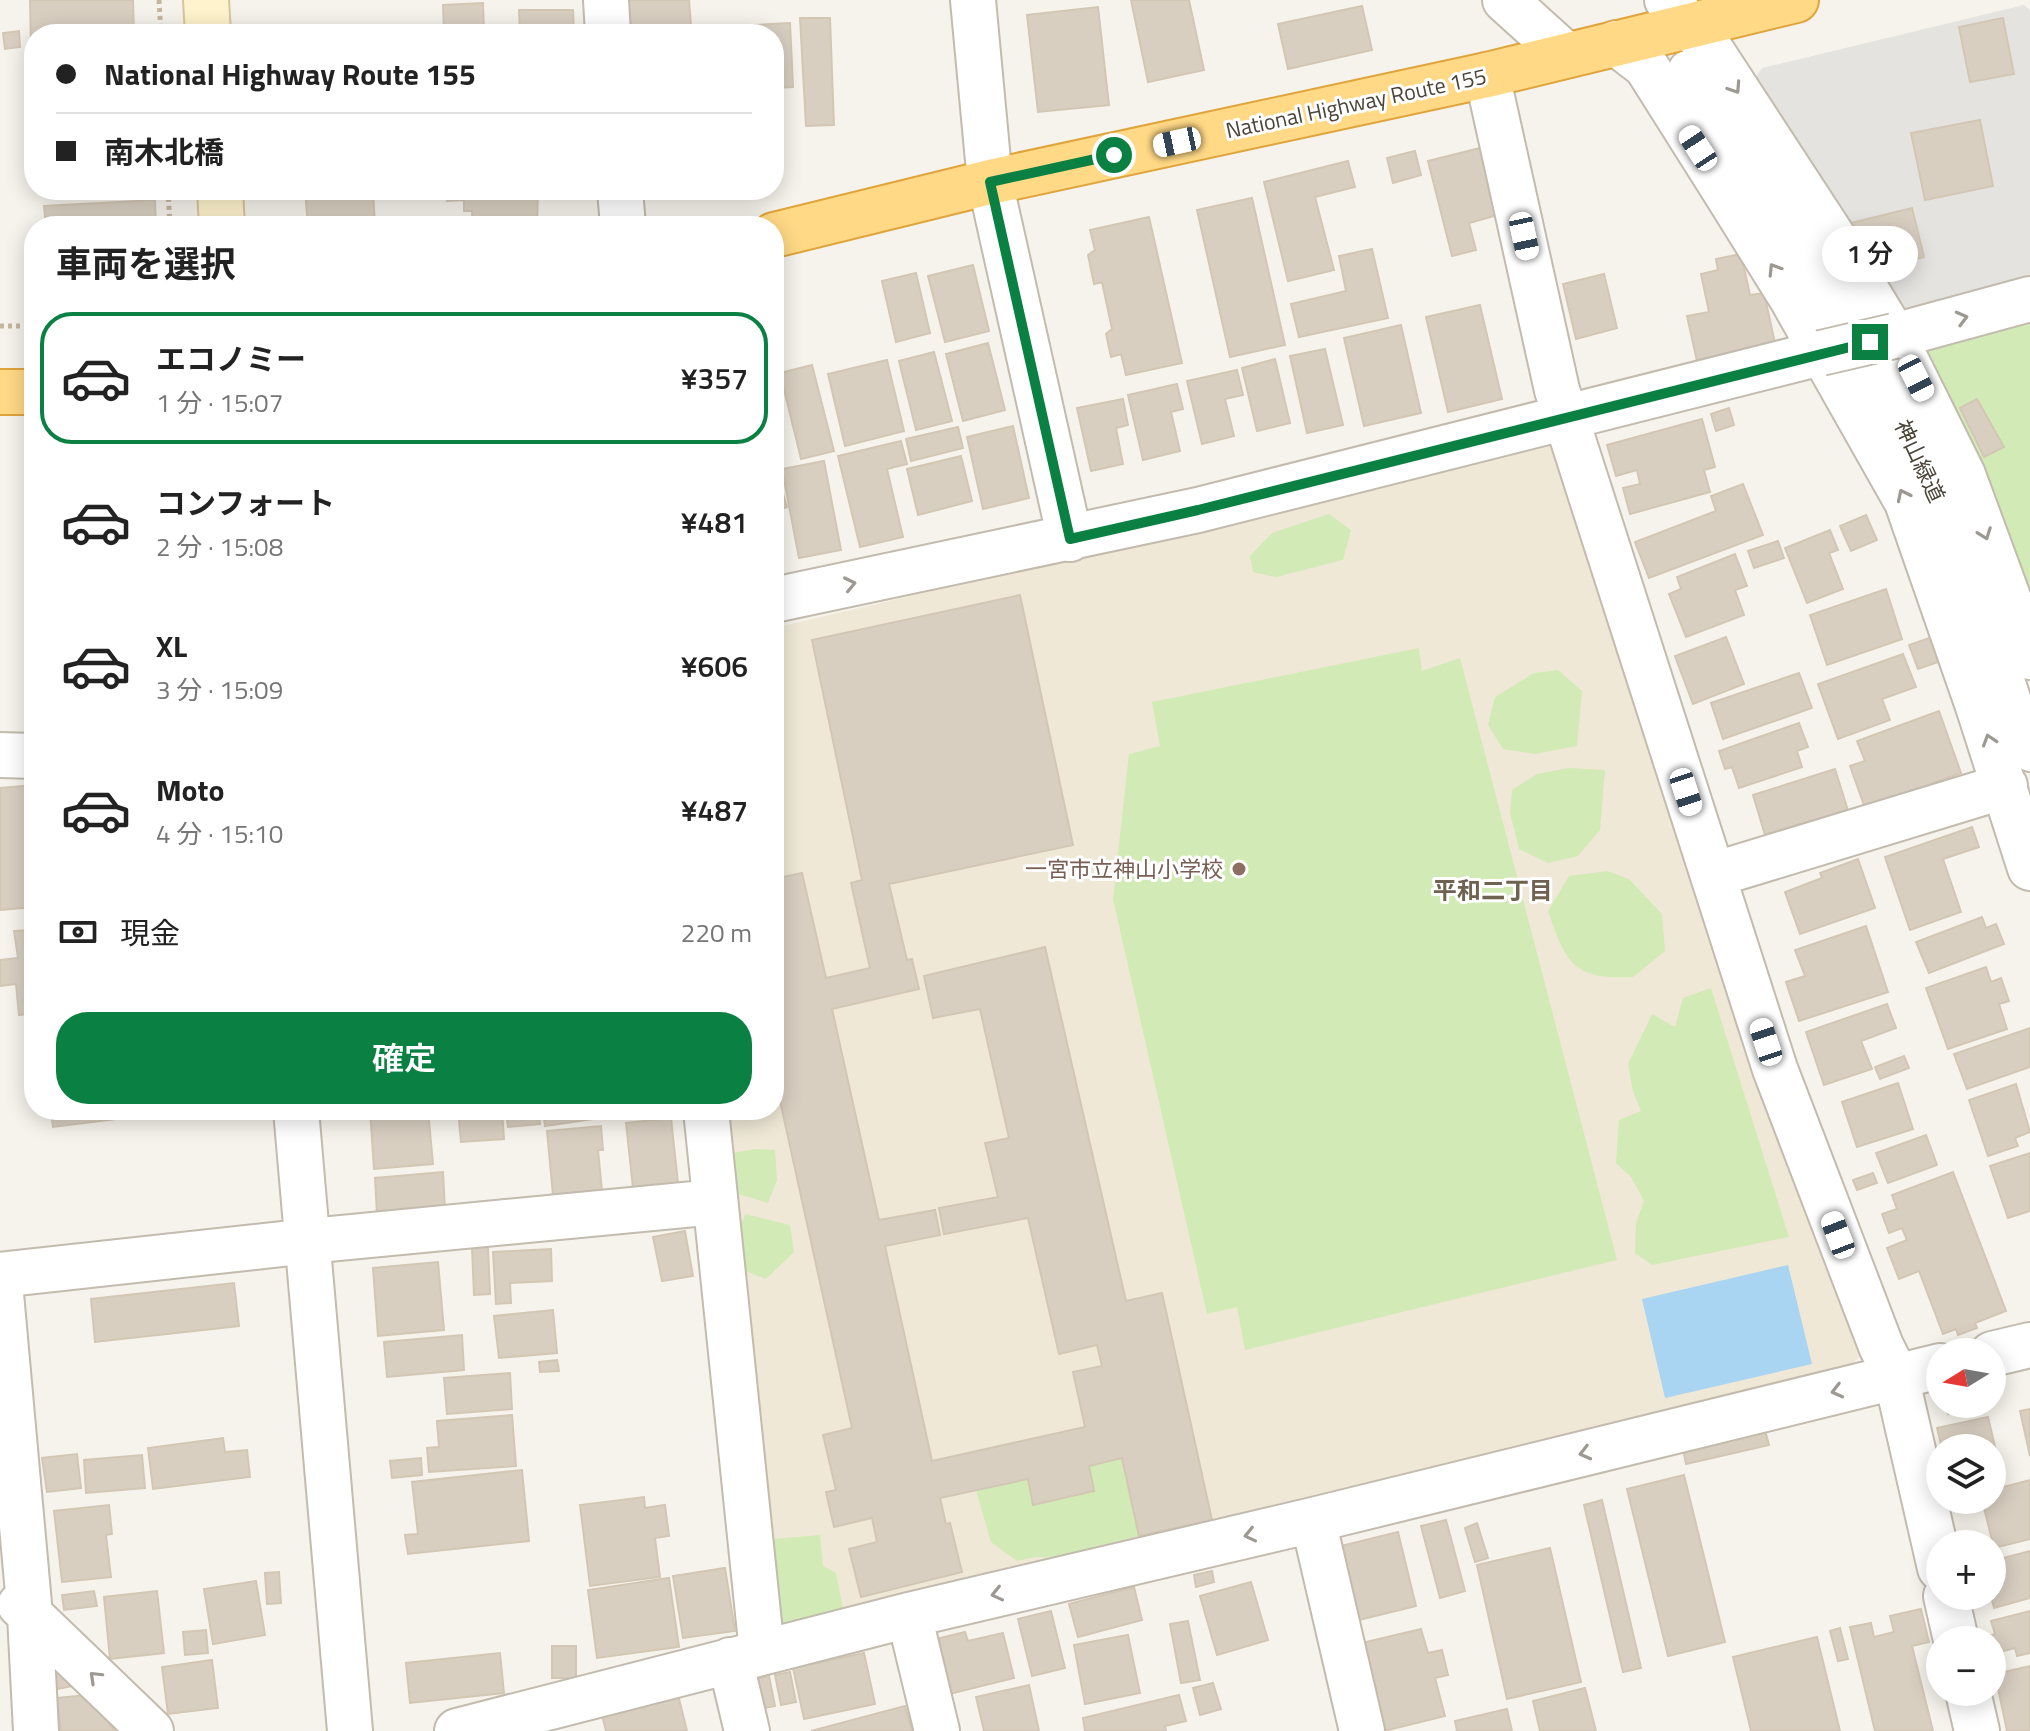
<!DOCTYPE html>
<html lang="ja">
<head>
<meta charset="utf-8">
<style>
	:root { --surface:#fff; --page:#f6f6f6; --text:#222; --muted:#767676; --line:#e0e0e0; --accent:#0b8043 }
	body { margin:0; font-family:"Titillium Web","Noto Sans JP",sans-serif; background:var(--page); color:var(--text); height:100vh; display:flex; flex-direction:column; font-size:30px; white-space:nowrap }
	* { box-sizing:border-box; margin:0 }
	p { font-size:26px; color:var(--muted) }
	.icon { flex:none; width:44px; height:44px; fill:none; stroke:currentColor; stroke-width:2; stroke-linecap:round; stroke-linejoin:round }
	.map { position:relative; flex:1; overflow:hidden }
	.drawer { position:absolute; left:24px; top:216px; width:760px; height:904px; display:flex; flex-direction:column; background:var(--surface); border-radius:32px; box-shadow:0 4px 20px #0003 }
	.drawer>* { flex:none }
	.top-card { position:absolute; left:24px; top:24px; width:760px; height:176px; border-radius:32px; box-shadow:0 4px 20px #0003; display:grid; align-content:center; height:176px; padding:0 32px; background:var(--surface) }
	.needle { width:52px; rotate:259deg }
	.buttons { position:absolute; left:1926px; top:1338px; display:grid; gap:16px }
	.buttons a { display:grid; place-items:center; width:80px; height:80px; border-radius:50%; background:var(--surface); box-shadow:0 4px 20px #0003; font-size:40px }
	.end { position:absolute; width:36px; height:36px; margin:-18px; border:10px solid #0b8043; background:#fff; box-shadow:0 0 0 4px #fff }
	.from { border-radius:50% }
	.bubble { position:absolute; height:56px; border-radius:28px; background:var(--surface); box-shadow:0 4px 20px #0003; font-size:26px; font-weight:600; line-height:56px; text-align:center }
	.car { position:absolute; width:24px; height:48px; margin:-24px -12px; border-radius:10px; box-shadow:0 0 6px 2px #0007; background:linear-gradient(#fff 24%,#345 0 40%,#fff 0 76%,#345 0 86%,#fff 0) }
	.top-card b { display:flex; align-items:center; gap:28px; height:76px; font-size:30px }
	.top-card b+b { border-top:2px solid var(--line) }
	.top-card i { width:20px; height:20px; background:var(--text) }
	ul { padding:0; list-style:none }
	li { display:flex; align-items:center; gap:24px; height:132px; margin:0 16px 12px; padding:0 16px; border:4px solid transparent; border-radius:32px }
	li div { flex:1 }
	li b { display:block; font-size:30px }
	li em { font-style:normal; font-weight:600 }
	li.selected { border-color:var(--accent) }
	li>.icon { width:72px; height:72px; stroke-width:1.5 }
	h2 { padding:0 32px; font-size:36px; line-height:96px }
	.pay { display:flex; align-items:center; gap:20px; height:88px; padding:0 32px; font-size:30px }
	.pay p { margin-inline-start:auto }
	.action { display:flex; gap:16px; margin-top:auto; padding:16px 32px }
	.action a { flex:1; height:92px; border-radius:32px; background:var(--accent); color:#fff; font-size:32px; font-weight:600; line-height:92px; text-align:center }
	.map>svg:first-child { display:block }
	.education { fill:#efe8d6 }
	.green { fill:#d2eab5 }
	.parking { fill:#e5e3e0 }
	.water { fill:#a9d4f2 }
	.building { fill:#d8cfc1; stroke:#d3c7b4; stroke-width:2 }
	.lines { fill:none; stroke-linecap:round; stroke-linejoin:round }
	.pedestrian-casing { stroke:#c2bbae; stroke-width:40 }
	.minor-casing { stroke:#c2bbae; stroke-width:48 }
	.tertiary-casing { stroke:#c2bbae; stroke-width:48 }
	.secondary-casing { stroke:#d6c79b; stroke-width:48 }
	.trunk-casing { stroke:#e0a43c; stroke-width:48 }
	.path { stroke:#c4b79f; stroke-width:5; stroke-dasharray:4 4; stroke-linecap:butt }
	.pedestrian { stroke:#fff; stroke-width:36 }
	.minor { stroke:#fff; stroke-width:44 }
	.tertiary { stroke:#fff; stroke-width:44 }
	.secondary { stroke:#fff3cd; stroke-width:44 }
	.trunk { stroke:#ffd985; stroke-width:44 }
	.minor-bridge-casing { stroke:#c2bbae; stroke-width:48; stroke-linecap:butt }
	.minor-bridge { stroke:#fff; stroke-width:44 }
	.oneway { stroke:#9c9892 }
	.route { stroke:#0b8043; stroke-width:10 }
	.education-dot { fill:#8d6e63; stroke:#fff; stroke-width:3 }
	.labels { text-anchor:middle; stroke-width:6; stroke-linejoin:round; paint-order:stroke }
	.street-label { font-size:22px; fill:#4b4439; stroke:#fff }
	.education-label { font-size:22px; fill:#785e54; stroke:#fff; text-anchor:end }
	.neighbourhood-label { font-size:24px; font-weight:bold; fill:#6e6250; stroke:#fff }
</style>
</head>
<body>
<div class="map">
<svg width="2030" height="1731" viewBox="0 0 2030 1731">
	<rect width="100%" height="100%" fill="#f6f3ec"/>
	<path class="education" d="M1551,446L1567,455L1864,1352L1837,1381L794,1625L775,1614L725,1110H774V628Z"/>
	<path class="green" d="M2030,306V643L1906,342Z
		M1329,514L1351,530L1343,560L1276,577L1253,572L1250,556L1272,533Z
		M1419,648L1422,671L1460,658L1617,1260L1245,1350L1237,1307L1207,1314L1113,899L1129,754L1160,746L1152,702Z
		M1558,670L1582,691L1577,746L1535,754L1503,749L1488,725L1495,697L1534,673Z
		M1569,768L1605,770L1600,830L1578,856L1548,863L1519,849L1510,813L1512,790L1537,774Z
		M1607,871L1629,879L1662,914L1665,951L1633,977C1574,980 1566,964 1548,911L1569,876Z
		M1711,988L1789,1237L1652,1265L1635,1253L1636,1223L1644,1201L1631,1177L1616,1163L1619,1120L1641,1111L1633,1091L1628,1064L1652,1014L1675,1027L1683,998Z
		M755,1149L775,1150L777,1180L768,1203L731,1192L728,1154Z
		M745,1214L790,1225L794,1252L766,1279L741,1269L735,1241Z
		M1122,1458L1139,1536L1093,1548L1072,1558L1035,1557L1017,1561L991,1542L976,1490L1028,1479L1033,1504L1094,1491L1089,1466Z
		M820,1535L823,1566L836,1573L844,1613L768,1630L773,1539Z"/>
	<path class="parking" d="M2024,5L2030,10V276L1904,311L1754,79L1762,68Z"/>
	<path class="water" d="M1788,1265L1812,1364L1665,1398L1642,1299Z"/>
	<path class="building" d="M30,0H133L134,34H34V45H31Z
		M624,0H689L691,25L627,32Z
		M1131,0H1189L1204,70L1148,82Z
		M483,3L484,34H444L443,5Z
		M1362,6L1372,50L1288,69L1278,24Z
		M1098,7L1109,105L1038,112L1027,15Z
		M519,10H573L574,34H520Z
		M800,18H830L834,125L806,126Z
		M2003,18L2014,74L1970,82L1959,27Z
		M790,23L793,87L774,88V34H700V28Z
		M19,31L20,47L5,49L3,33Z
		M1980,120L1993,186L1925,200L1911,133Z
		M1484,147L1501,214L1469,223L1476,250L1452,256L1428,161Z
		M1415,151L1421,175L1393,183L1387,158Z
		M1348,161L1355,187L1315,197L1334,270L1288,281L1264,182Z
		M305,190H373L375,226H308Z
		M446,190H538L537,226H473L472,211H464V200L447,201Z
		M1252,198L1285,345L1230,357L1197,210Z
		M155,200L156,226H46L44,206Z
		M1912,208L1924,257L1859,274L1847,224Z
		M1149,217L1182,363L1126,375L1121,354L1111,357L1106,334L1112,329L1102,282L1094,284L1088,255L1095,250L1090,230Z
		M1372,249L1388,318L1299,337L1291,304L1346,291L1339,256Z
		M1741,254L1750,295L1764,293L1775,343L1697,361L1687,316L1709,312L1701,274L1718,270L1716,259Z
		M973,265L989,331L945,342L928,276Z
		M916,273L930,333L896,342L882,281Z
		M1604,274L1617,328L1576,339L1563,284Z
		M1480,305L1502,399L1448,412L1426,317Z
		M1401,325L1421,413L1364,426L1344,338Z
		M988,343L1005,410L963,421L946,354Z
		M1325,349L1343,425L1307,433L1290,356Z
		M934,352L952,421L916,430L899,361Z
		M1275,359L1290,423L1257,431L1242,368Z
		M887,360L904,431L845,446L828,374Z
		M812,365L834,451L801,459L780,373Z
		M1237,370L1243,395L1225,399L1234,436L1202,444L1187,381Z
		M1177,384L1183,409L1171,412L1180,451L1143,460L1128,395Z
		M1123,399L1128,425L1116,428L1123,464L1091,471L1077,408Z
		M1977,399L2004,447L1984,457L1960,408Z
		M1729,408L1734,425L1716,431L1711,414Z
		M1702,419L1715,467L1704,470L1710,492L1630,514L1623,488L1640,484L1637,470L1616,476L1607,445Z
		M1013,426L1029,498L983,509L967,437Z
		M958,427L963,448L911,461L906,439Z
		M901,441L907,464L887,469L903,537L860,547L838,456Z
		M961,456L972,501L918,515L907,469Z
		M824,461L841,550L799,558L782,469Z
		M777,474L787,507L774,511V475Z
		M1743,484L1763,535L1649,578L1635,542L1716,511L1711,496Z
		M1866,515L1877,540L1851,551L1840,526Z
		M1830,530L1838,550L1829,553L1843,589L1807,603L1785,548Z
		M1778,541L1784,558L1754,568L1748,551Z
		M1735,554L1747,586L1735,590L1744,615L1686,637L1669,594L1681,589L1677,577Z
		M1886,589L1902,639L1827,665L1810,615Z
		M1020,595L1073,845L889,884L907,960L912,959L919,989L832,1009L879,1220L935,1210L940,1235L885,1246L932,1461L1085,1427L1073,1372L1102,1366L1097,1345L1059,1354L1028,1218L944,1234L939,1208L998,1197L985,1143L1009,1138L980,1009L933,1018L924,976L1045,947L1126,1301L1162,1293L1212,1520L1139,1536L1122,1458L1089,1466L1094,1491L1033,1505L1028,1479L940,1498L946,1524L950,1523L962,1572L861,1597L849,1549L877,1542L872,1518L834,1527L826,1492L836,1490L823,1435L852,1428L777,1087L774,1088V879L802,873L826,978L870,968L851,883L862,880L812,640Z
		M1726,637L1744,684L1693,704L1675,656Z
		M1932,637L1941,661L1918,669L1909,645Z
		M1903,654L1916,687L1882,699L1890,720L1838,739L1818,684Z
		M1799,673L1812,708L1723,739L1711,703Z
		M1939,711L1961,773L1865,808L1850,766L1865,761L1857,741Z
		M1799,723L1808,747L1797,751L1802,767L1739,788L1732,767L1725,769L1719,751Z
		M1835,769L1850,817L1803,832L1800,824L1765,835L1753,795Z
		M34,785V907L0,910V788Z
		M1972,827L1979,847L1943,859L1961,912L1910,930L1885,857Z
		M1858,859L1875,908L1800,934L1785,892L1822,878L1820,873Z
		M1982,917L1986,928L1996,924L2004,944L1929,973L1916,942Z
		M1866,926L1888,992L1799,1021L1786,982L1805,976L1795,950Z
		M34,930V1013L19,1015L16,984L0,986V960L18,958L14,931Z
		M1986,967L1991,982L2001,978L2009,1001L1999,1004L2007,1029L1948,1049L1926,988Z
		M1887,1004L1896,1028L1861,1041L1872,1069L1824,1085L1806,1032Z
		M2030,1028V1067L1967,1089L1954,1054Z
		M1904,1056L1909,1068L1880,1079L1875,1067Z
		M1898,1083L1913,1129L1857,1147L1842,1102Z
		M2016,1084L2030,1132L2015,1138L2018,1146L1988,1156L1969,1100Z
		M51,1110H189L53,1127Z
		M370,1110H428L433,1164L374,1169Z
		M458,1110H502L504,1139L461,1142Z
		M506,1110H539L540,1124L508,1127Z
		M543,1110H628V1114L545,1126Z
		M671,1118L678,1183L633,1188L626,1123Z
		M601,1126L603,1150H598L602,1191L553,1195L547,1131Z
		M1926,1135L1937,1165L1888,1183L1876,1153Z
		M2030,1153V1211L2008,1218L1990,1166Z
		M443,1172L445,1209L377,1214L375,1178Z
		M1953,1172L2006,1311L1975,1323L1977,1328L1958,1335L1956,1329L1943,1334L1919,1271L1899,1279L1887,1248L1907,1240L1902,1228L1889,1233L1882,1214L1897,1209L1892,1195Z
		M1873,1173L1877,1183L1857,1190L1853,1180Z
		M685,1231L693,1276L662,1281L653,1237Z
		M488,1247L490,1294L474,1295L472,1248Z
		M551,1249L552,1281L510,1283L511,1303L496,1304L493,1252Z
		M438,1262L444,1330L378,1336L373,1268Z
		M234,1283L239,1326L95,1342L91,1299Z
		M553,1310L557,1353L499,1358L494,1316Z
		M462,1335L464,1370L387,1377L384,1342Z
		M557,1360L559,1371L540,1372L539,1362Z
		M510,1373L512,1409L447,1414L444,1378Z
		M1946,1404H1986V1405L1948,1414Z
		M2030,1409V1456L2020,1411Z
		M512,1415L516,1466L429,1472L427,1448L439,1447L437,1421Z
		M1988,1417L2001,1472L1992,1474V1448H1942L1937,1428Z
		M1765,1430L1769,1445L1686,1464L1683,1449Z
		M223,1438L225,1452L247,1450L250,1477L153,1489L148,1448Z
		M77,1454L81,1488L47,1492L42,1458Z
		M142,1455L145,1488L86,1493L84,1460Z
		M421,1458L422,1475L392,1478L390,1461Z
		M522,1470L529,1541L408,1554L405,1535L418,1534L412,1482Z
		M1684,1475L1725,1642L1668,1656L1627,1489Z
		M2030,1480V1539L1994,1548L1982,1500H1992V1490Z
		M644,1497L645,1508L665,1505L669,1536L655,1538L660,1577L590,1586L580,1505Z
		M1602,1500L1641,1668L1623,1672L1584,1505Z
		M109,1505L112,1534L106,1535L111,1577L62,1582L54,1511Z
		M1446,1520L1465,1591L1440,1598L1421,1526Z
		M1477,1523L1488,1558L1475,1562L1465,1528Z
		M1398,1532L1416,1606L1355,1621L1337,1547Z
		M1550,1548L1581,1682L1507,1699L1477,1565Z
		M2030,1551V1598L1994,1608L1991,1596L1992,1561Z
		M725,1568L735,1631L683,1638L673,1576Z
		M1212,1571L1214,1582L1196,1587L1194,1575Z
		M279,1572L281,1603L267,1604L265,1573Z
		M669,1578L679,1647L597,1658L588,1590Z
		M256,1581L265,1635L213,1644L204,1589Z
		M1251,1582L1268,1640L1217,1655L1200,1596Z
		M1134,1587L1142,1620L1078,1637L1069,1604Z
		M94,1591L97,1606L64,1610L62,1595Z
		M157,1591L164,1653L110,1659L104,1597Z
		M1921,1609L1929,1642L1912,1646L1933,1731H1875L1850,1627L1871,1623L1874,1637L1894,1632L1890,1616Z
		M1051,1611L1065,1668L1032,1676L1018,1619Z
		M2030,1611V1653L2017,1656L2015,1648L1992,1654V1640H1976L1995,1634L1991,1621Z
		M1188,1621L1200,1680L1181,1683L1170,1624Z
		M1840,1628L1848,1659L1838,1661L1830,1631Z
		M1421,1629L1428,1653L1442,1650L1448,1675L1435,1678L1445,1716L1384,1731L1362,1643Z
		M206,1630L208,1653L185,1655L183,1632Z
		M965,1632L968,1641L1003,1633L1014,1678L945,1695L932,1640Z
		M1128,1635L1140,1693L1085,1704L1074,1645Z
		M1817,1637L1840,1731H1751L1733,1657Z
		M552,1646H576V1678H552Z
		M500,1653L504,1693L410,1703L406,1663Z
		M864,1653L875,1704L804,1719L793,1668Z
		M212,1660L218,1708L168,1714L162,1667Z
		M53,1666L78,1685L57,1689Z
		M2030,1666V1731H2007L1995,1674Z
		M790,1672L796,1702L781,1705L775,1675Z
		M769,1676L775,1706L760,1709L754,1679Z
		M1213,1683L1221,1709L1200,1715L1193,1688Z
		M1029,1685L1039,1731H984L976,1697Z
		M1585,1688L1596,1731H1540L1533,1701Z
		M88,1695L115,1731H61L57,1698Z
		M678,1695L687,1731H606L602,1715Z
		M1179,1695L1186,1721L1165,1726L1166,1731H1085L1083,1718Z
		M905,1706L912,1731H811Z
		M1507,1709L1512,1731H1457L1455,1721Z"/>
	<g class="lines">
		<defs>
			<path id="pedestrian" d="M1687,69L1902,422L1977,592L2030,753"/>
			<path id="minor" d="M606,0L608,34
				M973,0L990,182L1070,539
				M1505,0L1566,55
				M1667,0L1711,50L1850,263L1894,336L1963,475L2030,657
				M1616,43L1646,66L1728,196L1791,297L1907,502L1978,706L2030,868
				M1487,75L1557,390L1775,1069L1881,1346L1896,1376L1940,1568
				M620,190L623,226
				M1894,336L2030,299
				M774,600L1198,510L1821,353
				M0,755L34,756
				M1713,875L2005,786
				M706,1110L762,1652
				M0,1275L309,1241L715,1202
				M0,1283L30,1615L36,1731
				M1992,1354L2030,1345
				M1313,1520L1362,1731
				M1946,1596L1956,1640
				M20,1605L151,1731
				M909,1615L937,1731
				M730,1660L747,1731
				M1968,1692L1977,1731
				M457,1731L909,1615L1313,1520L1940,1366"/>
			<path id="tertiary" d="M296,1110L350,1731"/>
			<path id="secondary" d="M206,0L208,34
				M220,190L222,226"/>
			<path id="trunk" d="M774,235L990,182L1487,75L1796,0
				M0,392H34"/>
		</defs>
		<use href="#pedestrian" class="pedestrian-casing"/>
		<use href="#minor" class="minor-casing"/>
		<use href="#tertiary" class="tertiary-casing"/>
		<use href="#secondary" class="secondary-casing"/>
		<use href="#trunk" class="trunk-casing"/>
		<path class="path" d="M159,0L161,34
			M168,190L170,226
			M0,326H34"/>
		<use href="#pedestrian" class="pedestrian"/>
		<use href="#minor" class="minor"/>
		<use href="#tertiary" class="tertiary"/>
		<use href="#secondary" class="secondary"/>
		<use href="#trunk" class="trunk"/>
		<defs>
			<path id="minor-bridge" d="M1821,353L1894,336"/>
		</defs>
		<use href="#minor-bridge" class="minor-bridge-casing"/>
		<use href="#minor-bridge" class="minor-bridge"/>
	</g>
	<defs><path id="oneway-chevron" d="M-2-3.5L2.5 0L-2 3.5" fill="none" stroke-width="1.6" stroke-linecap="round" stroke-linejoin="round" transform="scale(2)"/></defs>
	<g class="oneway">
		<use href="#oneway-chevron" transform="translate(1735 88) rotate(57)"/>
		<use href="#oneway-chevron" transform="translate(1774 269) rotate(-122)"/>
		<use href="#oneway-chevron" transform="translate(1962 318) rotate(-15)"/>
		<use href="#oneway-chevron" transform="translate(1903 495) rotate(-116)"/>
		<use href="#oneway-chevron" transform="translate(1985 534) rotate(70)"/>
		<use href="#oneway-chevron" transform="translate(850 584) rotate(-12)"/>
		<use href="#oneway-chevron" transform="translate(1989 740) rotate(-108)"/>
		<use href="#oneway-chevron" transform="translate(1837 1391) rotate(166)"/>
		<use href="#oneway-chevron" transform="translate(1585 1453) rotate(166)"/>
		<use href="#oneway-chevron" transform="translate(1250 1535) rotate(167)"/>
		<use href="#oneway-chevron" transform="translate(997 1594) rotate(167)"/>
		<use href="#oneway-chevron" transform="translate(95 1677) rotate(-136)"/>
	</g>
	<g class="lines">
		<path class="route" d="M1114,155L990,182L1070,539L1198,510L1870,342"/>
	</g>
	<circle class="education-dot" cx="1239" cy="869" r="8"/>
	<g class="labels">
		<g class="street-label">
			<text transform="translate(1356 103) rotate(-12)" y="8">National Highway Route 155</text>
			<text transform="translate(1920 461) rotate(65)" y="8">神山緑道</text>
		</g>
		<g class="education-label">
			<text x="1223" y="877">一宮市立神山小学校</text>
		</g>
		<g class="neighbourhood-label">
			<text x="1493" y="899">平和二丁目</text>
		</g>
	</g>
</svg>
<div class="buttons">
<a><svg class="needle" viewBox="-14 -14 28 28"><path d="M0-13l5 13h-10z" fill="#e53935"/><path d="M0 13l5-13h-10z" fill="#767676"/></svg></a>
<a><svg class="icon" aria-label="layers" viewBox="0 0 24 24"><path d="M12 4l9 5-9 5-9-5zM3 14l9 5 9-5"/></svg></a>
<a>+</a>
<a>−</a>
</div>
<i class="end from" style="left:1114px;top:155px"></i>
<i class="end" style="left:1870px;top:342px"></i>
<div class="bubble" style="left:1822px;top:226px;width:96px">1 分</div>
<i class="car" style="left:1177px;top:142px;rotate:258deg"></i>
<i class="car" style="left:1698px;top:148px;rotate:327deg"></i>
<i class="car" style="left:1524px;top:236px;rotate:168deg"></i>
<i class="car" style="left:1916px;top:378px;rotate:153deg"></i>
<i class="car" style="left:1686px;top:792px;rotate:162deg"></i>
<i class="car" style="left:1766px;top:1042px;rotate:342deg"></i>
<i class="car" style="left:1838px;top:1235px;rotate:339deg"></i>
<div class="top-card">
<b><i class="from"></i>National Highway Route 155</b>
<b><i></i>南木北橋</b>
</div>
<section class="drawer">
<h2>車両を選択</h2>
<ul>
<li class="selected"><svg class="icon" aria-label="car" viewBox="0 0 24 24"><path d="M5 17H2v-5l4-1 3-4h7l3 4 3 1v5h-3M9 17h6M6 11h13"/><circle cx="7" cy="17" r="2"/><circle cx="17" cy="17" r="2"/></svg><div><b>エコノミー</b><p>1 分 · 15:07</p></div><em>¥357</em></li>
<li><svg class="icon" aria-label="car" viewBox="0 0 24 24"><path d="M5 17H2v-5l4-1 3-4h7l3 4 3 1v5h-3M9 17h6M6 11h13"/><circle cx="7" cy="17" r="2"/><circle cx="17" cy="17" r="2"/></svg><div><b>コンフォート</b><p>2 分 · 15:08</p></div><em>¥481</em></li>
<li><svg class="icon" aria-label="car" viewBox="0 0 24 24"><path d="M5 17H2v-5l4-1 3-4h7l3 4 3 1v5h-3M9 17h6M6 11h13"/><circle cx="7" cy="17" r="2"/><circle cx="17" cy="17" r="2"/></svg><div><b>XL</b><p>3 分 · 15:09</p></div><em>¥606</em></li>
<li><svg class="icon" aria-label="car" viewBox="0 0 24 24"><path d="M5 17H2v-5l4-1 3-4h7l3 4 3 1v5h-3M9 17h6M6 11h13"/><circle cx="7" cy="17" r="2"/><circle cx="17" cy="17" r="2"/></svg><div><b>Moto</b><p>4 分 · 15:10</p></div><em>¥487</em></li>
</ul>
<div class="pay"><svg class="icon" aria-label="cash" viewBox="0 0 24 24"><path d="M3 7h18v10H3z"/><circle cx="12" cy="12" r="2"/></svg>現金<p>220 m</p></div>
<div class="action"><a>確定</a></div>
</section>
</div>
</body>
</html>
